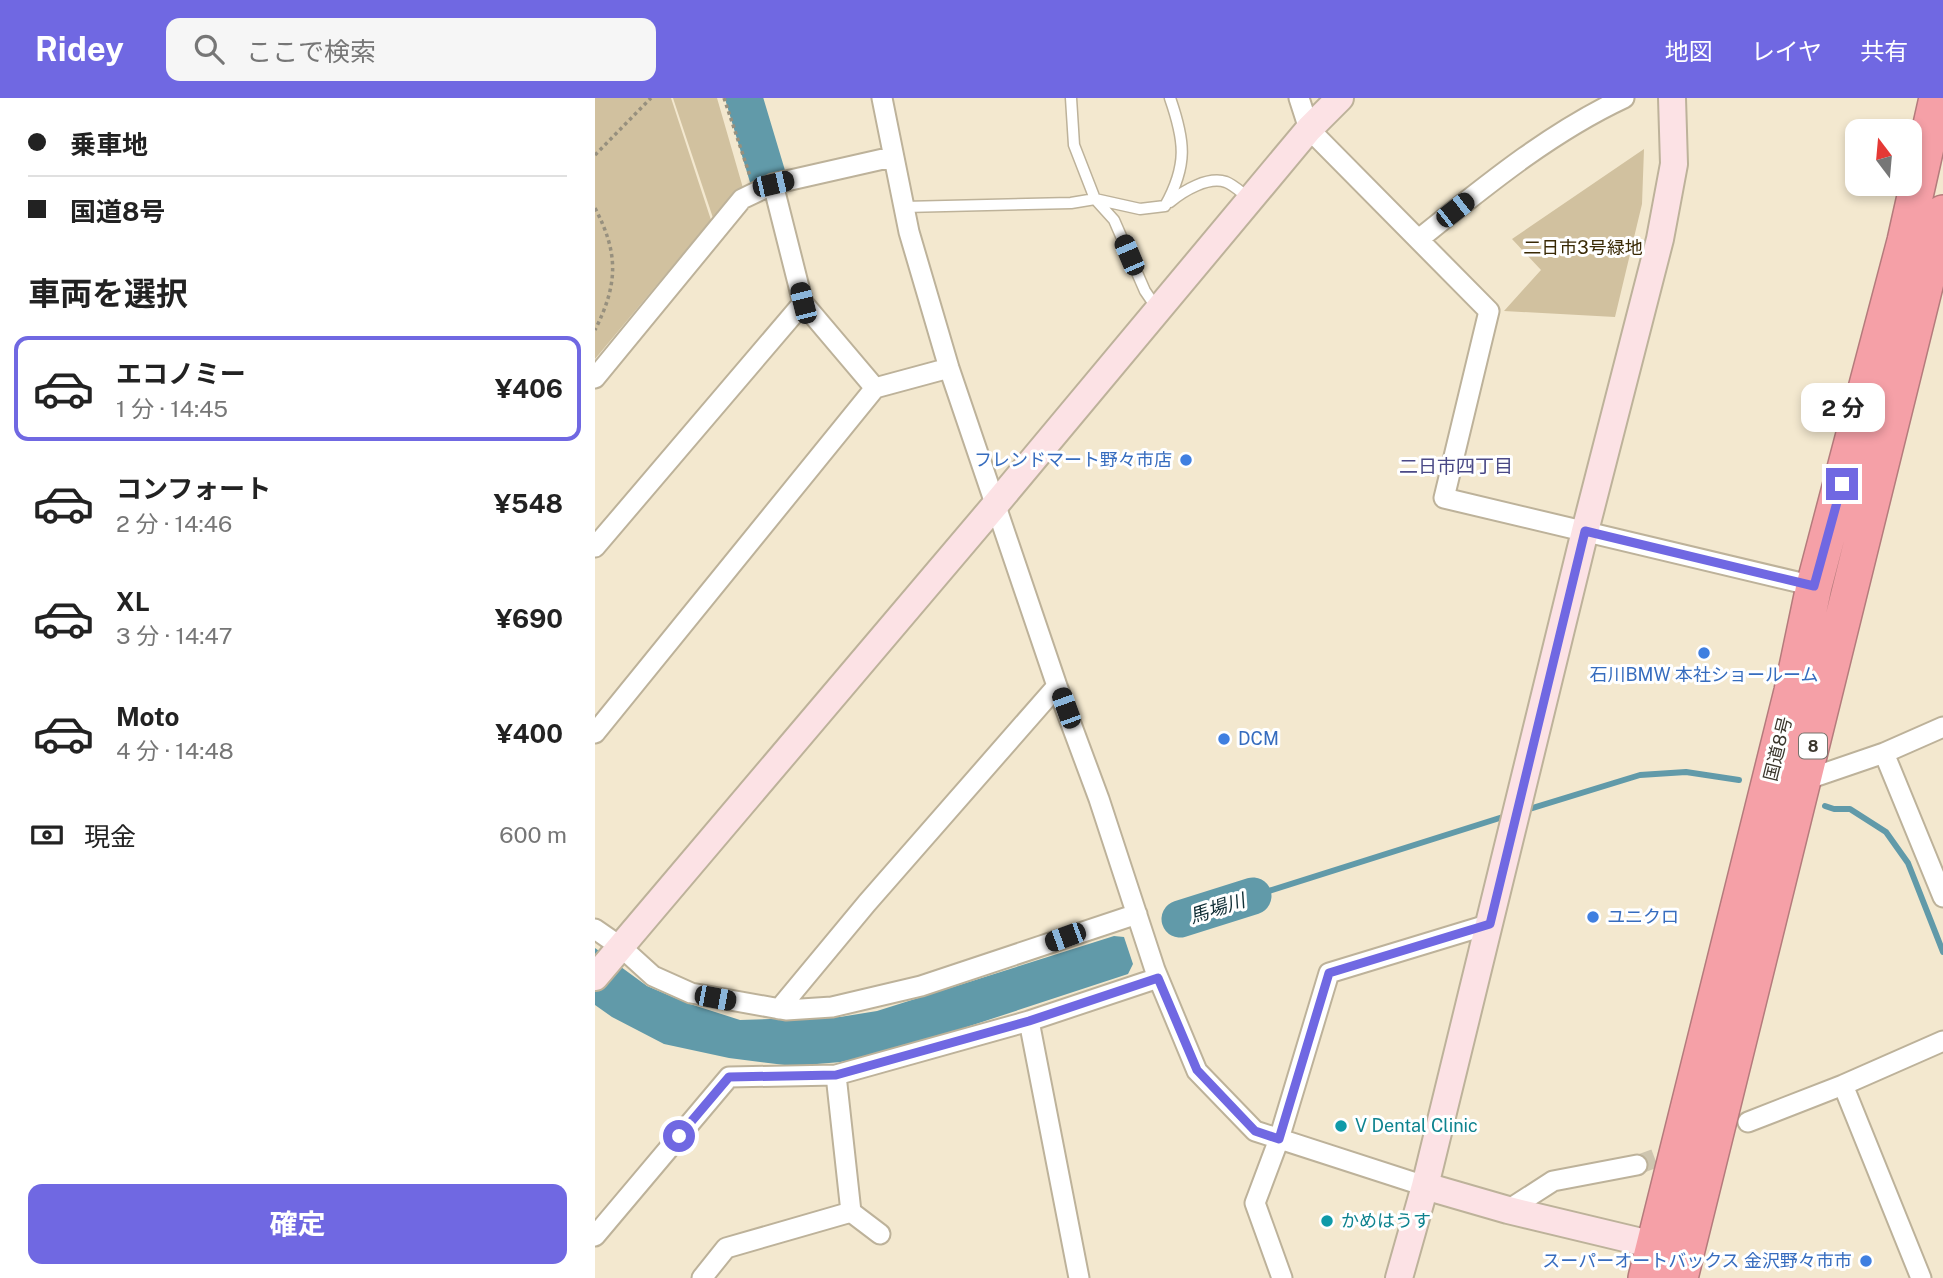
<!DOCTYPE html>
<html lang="ja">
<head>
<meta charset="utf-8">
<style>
	:root { --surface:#fff; --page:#f6f6f6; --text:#222; --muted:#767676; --line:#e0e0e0; --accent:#7068e2 }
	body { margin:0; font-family:"Public Sans","Noto Sans JP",sans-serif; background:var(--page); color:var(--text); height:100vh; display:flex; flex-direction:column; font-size:26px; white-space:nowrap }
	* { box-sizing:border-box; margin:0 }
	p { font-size:23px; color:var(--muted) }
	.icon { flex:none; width:38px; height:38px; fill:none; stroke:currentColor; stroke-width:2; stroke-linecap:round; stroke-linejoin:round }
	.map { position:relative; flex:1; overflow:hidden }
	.panel { display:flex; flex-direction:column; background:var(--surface); width:595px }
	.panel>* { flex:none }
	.guide { display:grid; align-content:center; height:154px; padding:0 28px; background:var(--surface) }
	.needle { width:46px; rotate:344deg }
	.controls { position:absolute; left:1250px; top:21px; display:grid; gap:14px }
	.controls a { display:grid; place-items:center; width:77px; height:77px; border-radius:14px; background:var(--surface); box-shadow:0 4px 10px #0003; font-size:35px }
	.end { position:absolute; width:32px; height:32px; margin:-16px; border:9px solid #7068e2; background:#fff; box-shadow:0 0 0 4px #fff }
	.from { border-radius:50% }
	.bubble { position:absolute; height:49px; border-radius:14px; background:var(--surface); box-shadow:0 4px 10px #0003; font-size:23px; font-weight:700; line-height:49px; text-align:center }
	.car { position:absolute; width:21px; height:42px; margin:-21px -10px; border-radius:9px; box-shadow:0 0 5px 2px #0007; background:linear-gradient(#222 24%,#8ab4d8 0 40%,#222 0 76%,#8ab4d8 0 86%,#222 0) }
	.guide b { display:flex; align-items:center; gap:24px; height:66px; font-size:26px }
	.guide b+b { border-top:2px solid var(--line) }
	.guide i { width:18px; height:18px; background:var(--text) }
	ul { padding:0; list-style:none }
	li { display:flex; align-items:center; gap:21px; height:105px; margin:0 14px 10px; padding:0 14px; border:4px solid transparent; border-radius:14px }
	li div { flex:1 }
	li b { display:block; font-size:26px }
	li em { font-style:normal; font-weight:700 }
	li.on { border-color:var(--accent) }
	li>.icon { width:63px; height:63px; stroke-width:1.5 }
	h2 { padding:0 28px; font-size:32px; line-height:84px }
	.pay { display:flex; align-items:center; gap:18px; height:77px; padding:0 28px; font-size:26px }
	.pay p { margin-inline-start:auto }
	.action { display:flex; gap:14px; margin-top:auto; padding:14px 28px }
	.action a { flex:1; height:80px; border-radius:14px; background:var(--accent); color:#fff; font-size:28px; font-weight:700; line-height:80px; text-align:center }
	header { display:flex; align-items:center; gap:42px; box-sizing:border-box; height:98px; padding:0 35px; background:var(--accent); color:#fff }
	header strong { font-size:33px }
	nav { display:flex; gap:38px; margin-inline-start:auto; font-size:24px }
	.search { width:490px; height:63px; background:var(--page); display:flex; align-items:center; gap:18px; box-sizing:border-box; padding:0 24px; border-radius:14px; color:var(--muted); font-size:26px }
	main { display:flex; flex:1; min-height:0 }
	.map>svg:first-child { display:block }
	.green { fill:#d1c19f }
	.water { fill:#619aa9 }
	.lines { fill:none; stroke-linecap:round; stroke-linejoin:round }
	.stream { stroke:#619aa9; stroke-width:6 }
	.river { stroke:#619aa9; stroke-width:37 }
	.street-tunnel { stroke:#cec5af; stroke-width:19; stroke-dasharray:19 10; stroke-linecap:butt }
	.lane-casing { stroke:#bdb29a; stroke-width:13 }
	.street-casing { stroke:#bdb29a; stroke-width:23 }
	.secondary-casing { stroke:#bdb29a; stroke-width:30 }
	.highway-casing { stroke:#b47b7c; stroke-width:38 }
	.path { stroke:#97907e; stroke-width:3.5; stroke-dasharray:3.5 3.5; stroke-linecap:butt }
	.lane { stroke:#fff; stroke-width:10 }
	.street { stroke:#fff; stroke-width:19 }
	.secondary { stroke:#fce2e5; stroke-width:26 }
	.highway { stroke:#f5a0a7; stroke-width:35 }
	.route { stroke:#7068e2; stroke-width:9 }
	.shop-dot { fill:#3f7fe0; stroke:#fff; stroke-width:2.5 }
	.culture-dot { fill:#0f9aa8; stroke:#fff; stroke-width:2.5 }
	.labels { text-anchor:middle; stroke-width:6; stroke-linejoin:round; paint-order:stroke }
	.shield { fill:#fff; stroke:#76736c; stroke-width:2 }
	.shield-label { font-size:16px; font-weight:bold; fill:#3b372d }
	.park-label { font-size:18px; fill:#392904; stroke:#fff }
	.shop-label { font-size:18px; fill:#366cbe; stroke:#fff; text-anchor:end }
	.street-label { font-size:18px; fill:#3b372d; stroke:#fff }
	.culture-label { font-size:18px; fill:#0d838f; stroke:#fff; text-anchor:start }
	.neighbourhood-label { font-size:19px; fill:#4a4986; stroke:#fff }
	.water-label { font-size:19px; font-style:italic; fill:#112f36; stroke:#fff }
</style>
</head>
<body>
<header>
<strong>Ridey</strong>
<div class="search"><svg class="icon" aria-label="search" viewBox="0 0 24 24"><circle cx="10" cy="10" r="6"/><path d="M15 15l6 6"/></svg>ここで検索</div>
<nav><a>地図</a><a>レイヤ</a><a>共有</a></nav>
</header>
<main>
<section class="panel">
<div class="guide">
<b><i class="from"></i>乗車地</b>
<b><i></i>国道8号</b>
</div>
<h2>車両を選択</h2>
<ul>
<li class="on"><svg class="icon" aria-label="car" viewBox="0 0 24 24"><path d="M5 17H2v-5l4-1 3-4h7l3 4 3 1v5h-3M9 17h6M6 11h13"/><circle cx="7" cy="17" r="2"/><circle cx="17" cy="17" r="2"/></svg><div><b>エコノミー</b><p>1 分 · 14:45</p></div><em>¥406</em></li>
<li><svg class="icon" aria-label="car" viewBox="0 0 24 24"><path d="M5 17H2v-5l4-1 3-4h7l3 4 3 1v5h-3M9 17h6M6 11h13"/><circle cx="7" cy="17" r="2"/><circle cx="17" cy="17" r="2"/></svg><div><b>コンフォート</b><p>2 分 · 14:46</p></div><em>¥548</em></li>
<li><svg class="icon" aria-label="car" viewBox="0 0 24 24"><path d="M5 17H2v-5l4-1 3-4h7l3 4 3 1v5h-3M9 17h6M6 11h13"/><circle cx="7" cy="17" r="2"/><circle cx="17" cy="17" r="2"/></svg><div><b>XL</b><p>3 分 · 14:47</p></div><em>¥690</em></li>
<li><svg class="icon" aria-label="car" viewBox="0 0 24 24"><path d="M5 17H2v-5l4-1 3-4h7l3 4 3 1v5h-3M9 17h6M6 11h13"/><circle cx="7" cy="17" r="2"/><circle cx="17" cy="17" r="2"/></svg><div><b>Moto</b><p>4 分 · 14:48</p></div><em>¥400</em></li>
</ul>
<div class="pay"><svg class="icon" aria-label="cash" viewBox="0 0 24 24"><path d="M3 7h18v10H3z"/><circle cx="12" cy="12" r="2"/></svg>現金<p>600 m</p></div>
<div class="action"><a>確定</a></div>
</section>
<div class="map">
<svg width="1348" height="1180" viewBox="0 0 1348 1180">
	<rect width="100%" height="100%" fill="#f3e8cf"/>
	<path class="green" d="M0,0H76L116,122L0,261Z
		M78,0H122L148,90L118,120Z
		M1049,51L1047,106L1020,219L909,213L946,172L917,141Z"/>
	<path class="water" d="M519,838L529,839L538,866L533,876L311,949L246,964L198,968L134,960L69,946L17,919L0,907V850L52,888L92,905L145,922L245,919L282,913Z"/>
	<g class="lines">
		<path class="stream" d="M1230,708L1239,711H1255L1291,734L1313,765L1348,854
			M928,713L1045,677L1091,674L1144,682
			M658,798L911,718"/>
		<path class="river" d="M149,0L173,80
			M585,821L658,798"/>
		<path class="street-tunnel" d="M1042,1067L1087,1050"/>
		<defs>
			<path id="lane" d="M476,0L479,47L500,101L519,122L550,193L561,209
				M575,104C588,93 613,78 631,84C639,87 648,96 654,100
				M309,109L476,105L500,101L545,111L570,108C593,67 590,43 575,0"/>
			<path id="street" d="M287,0L314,134L354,270L462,588L504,701L560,872L602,973L660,1033L830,1088
				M704,0L714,31L894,213L849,400L1219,488
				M824,141C889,89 954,35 1029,0
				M0,280L147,101L178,86
				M280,290L354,270
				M0,449L208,205
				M0,635L280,290L208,205L178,86L297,59
				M1289,655L1348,629
				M1210,682L1289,655L1348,799
				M0,831L26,849L58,878L96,895L191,912L237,909L326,888L542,816
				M184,911L272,805L462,588
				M434,923L484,1180
				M241,977L256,1114L285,1136
				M1248,987L1326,1180
				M1153,1024L1248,987L1348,943
				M913,1112L958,1083L1042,1067
				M0,1138L134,979L241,977L434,923L563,880
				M107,1180L131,1150L256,1114
				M687,1180L660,1105L684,1041L734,875L895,826"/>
			<path id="secondary" d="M0,879L401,406L714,31L745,0
				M830,1088L913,1112L1059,1147
				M804,1180L830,1088L990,433L1065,141L1079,66L1077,0"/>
			<path id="highway" d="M1051,1180L1197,593L1219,488L1310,143L1342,0
				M1085,1180L1348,115"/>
		</defs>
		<use href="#lane" class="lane-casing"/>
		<use href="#street" class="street-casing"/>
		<use href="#secondary" class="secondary-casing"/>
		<use href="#highway" class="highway-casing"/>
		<path class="path" d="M129,0L155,78
			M0,57L56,0
			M0,110C24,156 23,186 0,232"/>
		<use href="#lane" class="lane"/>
		<use href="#street" class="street"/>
		<use href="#secondary" class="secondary"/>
		<use href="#highway" class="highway"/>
	</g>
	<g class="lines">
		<path class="route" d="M84,1038L134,979L241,977L434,923L563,880L602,972L660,1033L684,1041L734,875L895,826L990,433L1219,488L1247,386"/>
	</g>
	<g class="shop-dot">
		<circle cx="591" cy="362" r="7"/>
		<circle cx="1109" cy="555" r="7"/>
		<circle cx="629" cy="641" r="7"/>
		<circle cx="998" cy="819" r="7"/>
		<circle cx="1271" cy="1163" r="7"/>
	</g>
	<g class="culture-dot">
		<circle cx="746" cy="1028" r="7"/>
		<circle cx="732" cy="1123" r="7"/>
	</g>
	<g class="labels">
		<rect class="shield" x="1204" y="635.5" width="28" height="25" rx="5"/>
		<g class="shield-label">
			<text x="1218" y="654">8</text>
		</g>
		<g class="park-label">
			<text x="988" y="156">二日市3号緑地</text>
		</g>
		<g class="shop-label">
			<text x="577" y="368">フレンドマート野々市店</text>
			<text x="1109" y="583" text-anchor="middle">石川BMW 本社ショールーム</text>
			<text x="643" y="647" text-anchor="start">DCM</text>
			<text x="1012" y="825" text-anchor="start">ユニクロ</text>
			<text x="1257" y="1169">スーパーオートバックス 金沢野々市市</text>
		</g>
		<g class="street-label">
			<text transform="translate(1183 651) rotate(-76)" y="6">国道8号</text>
		</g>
		<g class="culture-label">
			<text x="760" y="1034">V Dental Clinic</text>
			<text x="746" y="1129">かめはうす</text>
		</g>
		<g class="neighbourhood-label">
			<text x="861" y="375">二日市四丁目</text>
		</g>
		<g class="water-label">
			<text transform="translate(622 810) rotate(-18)" y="7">馬場川</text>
		</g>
	</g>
</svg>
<div class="controls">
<a><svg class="needle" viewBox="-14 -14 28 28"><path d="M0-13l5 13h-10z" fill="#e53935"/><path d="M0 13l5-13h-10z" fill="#767676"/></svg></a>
</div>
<i class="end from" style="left:84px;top:1038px"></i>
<i class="end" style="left:1247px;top:386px"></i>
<div class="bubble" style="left:1206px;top:285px;width:84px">2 分</div>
<i class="car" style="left:178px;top:86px;rotate:77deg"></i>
<i class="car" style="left:860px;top:112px;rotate:52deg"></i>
<i class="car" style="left:534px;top:157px;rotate:337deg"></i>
<i class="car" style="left:208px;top:205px;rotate:346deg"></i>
<i class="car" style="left:471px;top:610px;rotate:340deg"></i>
<i class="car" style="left:470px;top:839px;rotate:250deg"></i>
<i class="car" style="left:120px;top:900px;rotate:101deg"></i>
</div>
</main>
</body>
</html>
